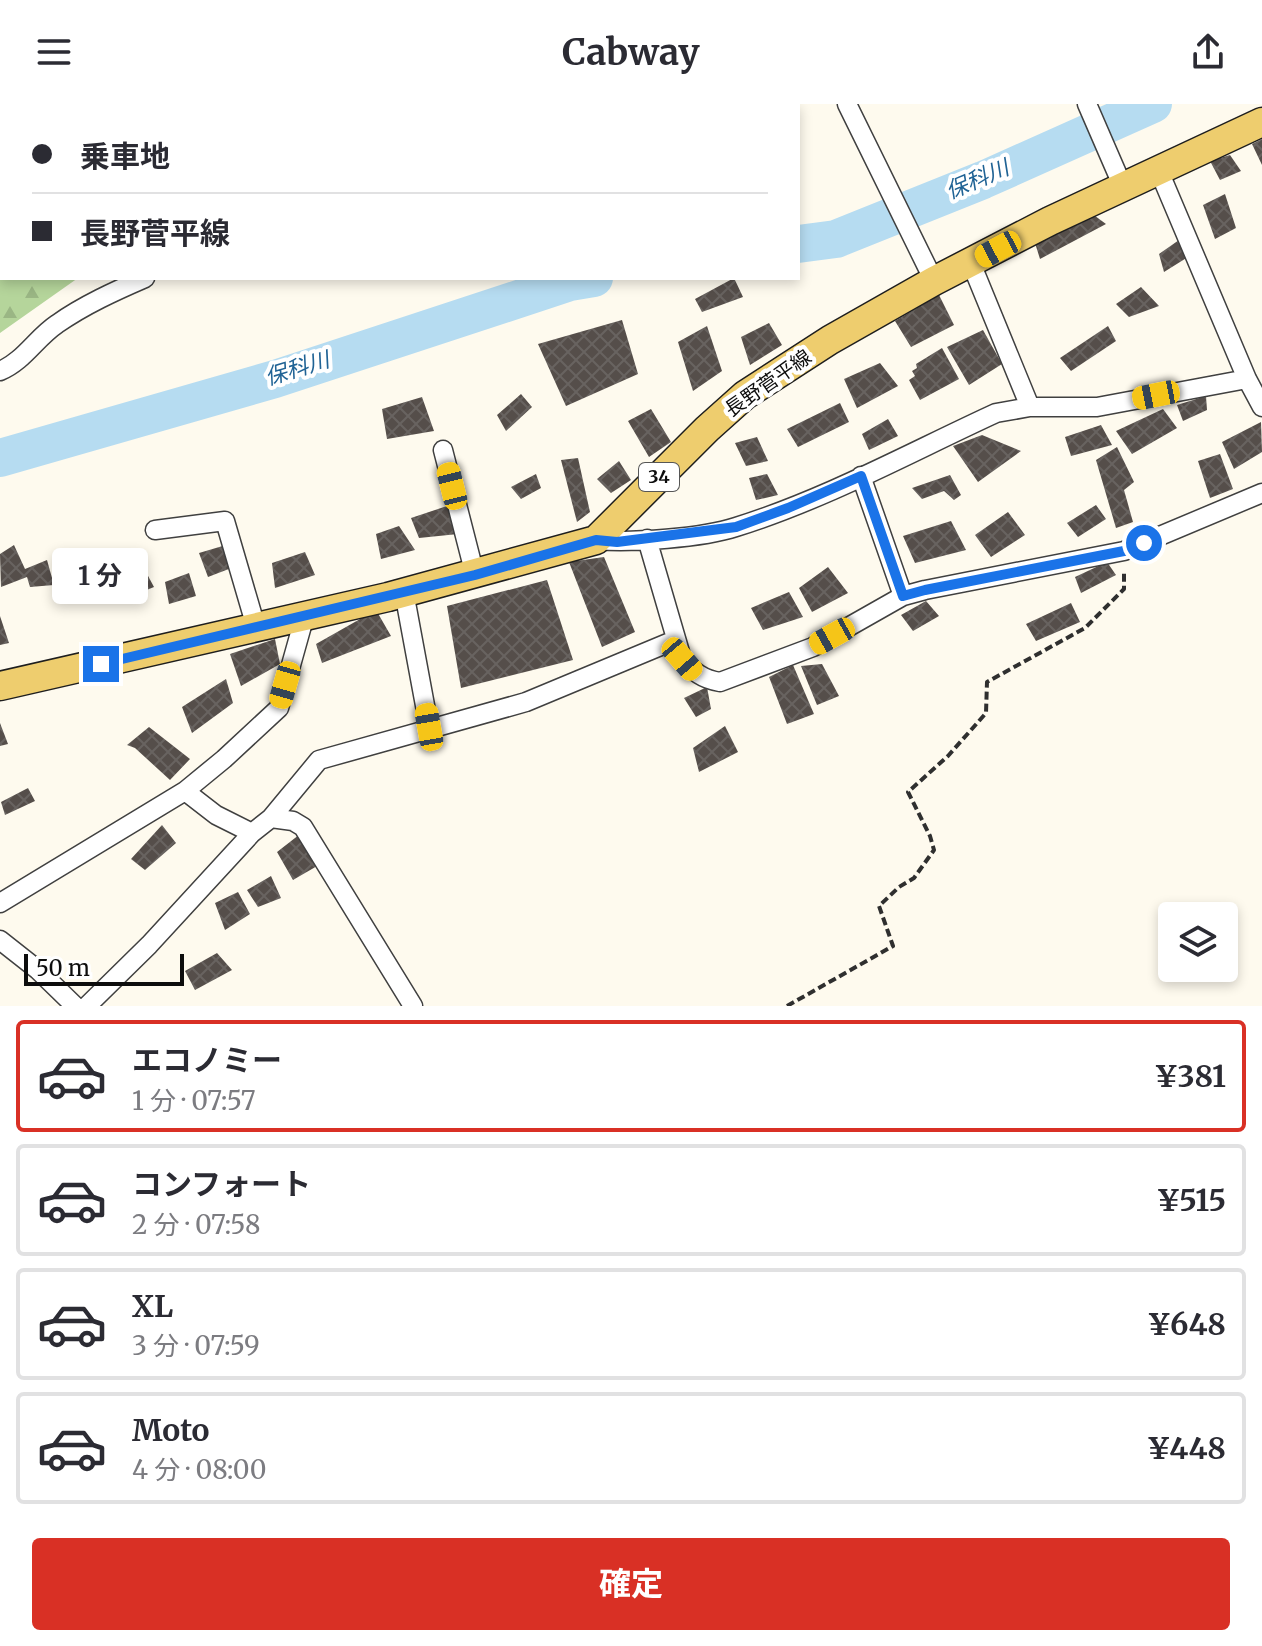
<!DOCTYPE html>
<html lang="ja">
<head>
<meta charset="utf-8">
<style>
	:root { --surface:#fff; --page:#f2f2f3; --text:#2b2b33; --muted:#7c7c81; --line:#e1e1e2; --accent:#d93025 }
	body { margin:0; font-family:Merriweather,"Noto Sans JP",serif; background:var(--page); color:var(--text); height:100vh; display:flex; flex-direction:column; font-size:30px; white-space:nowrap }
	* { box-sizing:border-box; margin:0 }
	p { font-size:26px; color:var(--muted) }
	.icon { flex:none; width:44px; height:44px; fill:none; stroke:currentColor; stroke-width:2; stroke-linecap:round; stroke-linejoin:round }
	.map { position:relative; height:902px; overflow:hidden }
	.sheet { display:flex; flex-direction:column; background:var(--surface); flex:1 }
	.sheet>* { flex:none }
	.top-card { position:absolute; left:0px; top:0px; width:800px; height:176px; box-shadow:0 4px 12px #0003; display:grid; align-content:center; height:176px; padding:0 32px; background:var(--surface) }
	.tools { position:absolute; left:1158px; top:798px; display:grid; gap:16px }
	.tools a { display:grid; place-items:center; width:80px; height:80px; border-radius:8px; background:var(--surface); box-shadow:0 4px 12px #0003; font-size:40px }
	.scale { position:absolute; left:24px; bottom:20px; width:160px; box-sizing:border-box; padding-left:8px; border:4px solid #0d0d0d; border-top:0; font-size:22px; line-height:28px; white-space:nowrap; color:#0d0d0d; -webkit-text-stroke:6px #fff; paint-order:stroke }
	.end { position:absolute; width:36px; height:36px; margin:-18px; border:10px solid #1a73e8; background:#fff; box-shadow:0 0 0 4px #fff }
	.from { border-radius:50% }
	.bubble { position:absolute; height:56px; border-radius:8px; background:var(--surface); box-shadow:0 4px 12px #0003; font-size:26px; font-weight:700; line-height:56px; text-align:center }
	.car { position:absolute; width:24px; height:48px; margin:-24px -12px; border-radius:10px; box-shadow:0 0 6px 2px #0007; background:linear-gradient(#f5c518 24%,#345 0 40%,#f5c518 0 76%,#345 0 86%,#f5c518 0) }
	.top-card b { display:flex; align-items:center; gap:28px; height:76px; font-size:30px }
	.top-card b+b { border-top:2px solid var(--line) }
	.top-card i { width:20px; height:20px; background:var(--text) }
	ul { padding:14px 0 0; list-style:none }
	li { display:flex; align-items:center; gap:24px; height:112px; margin:0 16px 12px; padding:0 16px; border:4px solid var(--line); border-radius:8px }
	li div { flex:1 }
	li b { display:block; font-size:30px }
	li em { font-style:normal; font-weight:700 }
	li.selected { border-color:var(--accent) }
	li>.icon { width:72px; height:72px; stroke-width:1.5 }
	.button { display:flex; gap:16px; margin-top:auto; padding:16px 32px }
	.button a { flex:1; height:92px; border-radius:8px; background:var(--accent); color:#fff; font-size:32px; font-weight:700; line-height:92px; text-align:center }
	header { display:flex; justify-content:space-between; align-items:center; height:104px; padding:0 32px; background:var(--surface); font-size:36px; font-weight:700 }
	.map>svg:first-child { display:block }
	.forest { fill:url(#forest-firs) }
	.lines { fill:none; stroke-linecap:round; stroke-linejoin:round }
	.river { stroke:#b6dcf1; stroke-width:38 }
	.building { fill:url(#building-cross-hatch) }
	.street-casing { stroke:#404040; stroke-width:21 }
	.primary-casing { stroke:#1e1e1e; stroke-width:31 }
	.path { stroke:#2f2f2f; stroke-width:4; stroke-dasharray:8 4; stroke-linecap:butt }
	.street { stroke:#fff; stroke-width:18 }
	.primary { stroke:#eecd6e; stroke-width:28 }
	.route { stroke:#1a73e8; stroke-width:10 }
	.labels { text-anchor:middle; stroke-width:8; stroke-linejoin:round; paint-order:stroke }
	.shield { fill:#fff; stroke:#565656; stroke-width:2 }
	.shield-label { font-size:18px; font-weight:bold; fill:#0d0d0d }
	.street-label { font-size:20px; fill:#0d0d0d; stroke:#fff }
	.water-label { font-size:22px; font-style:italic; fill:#206395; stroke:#fff }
</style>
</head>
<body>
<header><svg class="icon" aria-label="menu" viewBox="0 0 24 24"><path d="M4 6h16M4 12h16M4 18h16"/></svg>Cabway<svg class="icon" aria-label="share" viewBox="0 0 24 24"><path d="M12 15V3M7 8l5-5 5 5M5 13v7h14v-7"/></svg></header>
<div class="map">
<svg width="1262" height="902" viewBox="0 0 1262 902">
	<defs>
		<pattern id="forest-firs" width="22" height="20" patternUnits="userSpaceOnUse" patternTransform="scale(2)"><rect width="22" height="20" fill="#b5d59b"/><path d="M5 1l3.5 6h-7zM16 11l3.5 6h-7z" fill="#9ab684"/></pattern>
		<pattern id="building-cross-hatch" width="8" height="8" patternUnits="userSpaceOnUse" patternTransform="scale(2)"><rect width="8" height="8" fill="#554e4a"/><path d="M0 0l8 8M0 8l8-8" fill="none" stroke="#686360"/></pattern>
	</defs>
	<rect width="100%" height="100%" fill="#fefaee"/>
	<path class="forest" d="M0,0H336V2H2V174H78L0,229Z"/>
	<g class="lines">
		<path class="river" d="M798,140L836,135L983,76L1153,0
			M0,354L275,275L570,178L594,174"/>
	</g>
	<path class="building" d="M1262,35V61L1252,40Z
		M1230,51L1241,67L1220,76L1210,57Z
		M1225,90L1236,124L1215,135L1203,101Z
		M1091,109L1106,120L1040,155L1035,139Z
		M1179,136L1188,153L1164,168L1159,150Z
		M734,174L743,193L702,208L695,195Z
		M1141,183L1159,202L1129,213L1116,200Z
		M939,191L954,221L911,243L895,217Z
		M622,216L638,270L566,302L538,240Z
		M769,219L782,241L750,261L741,233Z
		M707,222L722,267L693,287L678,238Z
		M1108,222L1116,237L1071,267L1060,254Z
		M983,226L1002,260L969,281L947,243Z
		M942,244L959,275L920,296L909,276L915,272L912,267L917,264L916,260Z
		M880,259L898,282L857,304L844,275Z
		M521,290L532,303L506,327L497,311Z
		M1206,292L1207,306L1183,317L1177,301Z
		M422,293L434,327L387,335L382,305Z
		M840,299L849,318L798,343L787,325Z
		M651,305L671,338L649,353L628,317Z
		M1163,305L1177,324L1132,350L1116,327Z
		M888,315L898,332L869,346L862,330Z
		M1261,318L1262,348L1234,365L1222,338Z
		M1101,321L1112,341L1071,352L1065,333Z
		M982,331L1021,347L978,378L953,342Z
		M757,333L768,357L746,362L735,339Z
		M1117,343L1134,378L1124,386L1133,418L1116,424L1096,356Z
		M1220,350L1233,385L1210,394L1198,357Z
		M578,354L590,408L577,418L561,356Z
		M619,357L631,376L611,389L597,375Z
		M536,370L541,384L521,395L511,383Z
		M767,370L778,391L756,396L749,374Z
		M950,371L961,391L954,396L944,387L922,395L912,384Z
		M1096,401L1106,415L1078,433L1067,419Z
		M447,402L458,430L419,434L411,414Z
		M1008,408L1025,431L991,453L975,431Z
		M951,417L966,446L915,459L903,432Z
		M399,422L415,446L381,455L376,430Z
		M14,441L25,465L47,456L54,481L30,483L27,473L1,483L0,450Z
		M226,441L234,463L208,473L199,449Z
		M305,448L315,471L275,484L272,459Z
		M604,453L635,528L602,543L569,458Z
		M140,457L154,483L127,494L116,469Z
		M1107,458L1116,471L1081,489L1075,473Z
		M90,461L100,484L68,497L58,476Z
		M828,463L848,489L812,508L799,484Z
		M189,469L196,492L169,500L165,478Z
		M547,476L573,556L461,584L447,502Z
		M789,488L803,513L763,526L751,504Z
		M926,497L939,512L913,527L901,511Z
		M1071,499L1080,518L1036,537L1026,520Z
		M376,506L391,532L322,559L316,540Z
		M0,512L9,539L0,541Z
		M275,535L280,560L241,582L230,550Z
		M822,560L839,592L817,601L801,562Z
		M793,561L814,610L787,620L769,573Z
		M226,575L233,599L192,629L182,603Z
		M707,583L711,605L696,613L684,594Z
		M0,619L8,640L0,642Z
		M725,622L738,648L699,668L693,644Z
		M149,623L190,655L170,676L135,644L127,641Z
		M28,684L35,697L5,711L1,698Z
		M162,721L176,739L145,766L131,755Z
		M304,727L324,758L293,776L277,748Z
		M271,772L281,794L258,803L247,786Z
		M238,788L250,810L225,826L215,799Z
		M217,849L232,866L195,886L185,867Z"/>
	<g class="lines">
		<defs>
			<path id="street" d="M847,0L934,177
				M1087,0L1123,83
				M496,2L498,0
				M1159,67L1247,275L1262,303
				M971,159L1030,303
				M0,267C24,257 36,234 57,220C84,201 115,187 145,174
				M443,346L475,471
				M861,372L903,492
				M155,426L225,417L256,523
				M647,435L682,555C694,568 702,575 720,578L813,543L903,492L925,486L1124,447L1262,389
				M596,436C631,439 703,434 736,423C826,395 911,348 996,309L1030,303H1097L1247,275
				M404,488L429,623
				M185,687L216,711L252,729
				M271,714L319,656L526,598L675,536
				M0,799L185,687L224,655L279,604L305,511
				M0,836L38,866L75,902
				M87,902L149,841L252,729L271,714L293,717L303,723L413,902"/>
			<path id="primary" d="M0,582L388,493L596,436L707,325L745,291L830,236L934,177L1050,117L1262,18"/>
		</defs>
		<use href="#street" class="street-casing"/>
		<use href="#primary" class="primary-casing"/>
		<path class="path" d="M787,902L893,842L879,802L899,783L914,774L934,746L930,732L908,688L948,652L986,609L987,578L1085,524L1124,485V467"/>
		<use href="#street" class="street"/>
		<use href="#primary" class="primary"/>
	</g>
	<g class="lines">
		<path class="route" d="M101,560L475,471L596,436L617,438L736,423L788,404L861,372L903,492L925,486L1124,447L1144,439"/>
	</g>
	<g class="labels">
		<rect class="shield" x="639" y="359" width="40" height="28" rx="6"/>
		<g class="shield-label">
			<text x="659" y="379">34</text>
		</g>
		<g class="street-label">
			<text transform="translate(768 279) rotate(-35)" y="7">長野菅平線</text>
		</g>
		<g class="water-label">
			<text transform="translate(977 75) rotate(-23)" y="8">保科川</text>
			<text transform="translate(297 264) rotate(-17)" y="8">保科川</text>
		</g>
	</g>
</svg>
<div class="tools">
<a><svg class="icon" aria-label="layers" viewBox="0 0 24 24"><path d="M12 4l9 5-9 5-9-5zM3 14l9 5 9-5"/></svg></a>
</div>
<div class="scale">50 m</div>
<i class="end from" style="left:1144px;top:439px"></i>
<i class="end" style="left:101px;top:560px"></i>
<div class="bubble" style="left:52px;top:444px;width:96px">1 分</div>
<i class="car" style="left:998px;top:145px;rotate:242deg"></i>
<i class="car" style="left:1156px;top:291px;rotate:259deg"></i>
<i class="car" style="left:452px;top:382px;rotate:346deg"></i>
<i class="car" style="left:832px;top:532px;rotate:241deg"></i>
<i class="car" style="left:682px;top:555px;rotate:139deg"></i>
<i class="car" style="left:285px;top:581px;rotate:196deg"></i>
<i class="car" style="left:429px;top:623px;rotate:350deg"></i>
<div class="top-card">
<b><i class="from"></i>乗車地</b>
<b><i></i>長野菅平線</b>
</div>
</div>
<section class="sheet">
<ul>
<li class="selected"><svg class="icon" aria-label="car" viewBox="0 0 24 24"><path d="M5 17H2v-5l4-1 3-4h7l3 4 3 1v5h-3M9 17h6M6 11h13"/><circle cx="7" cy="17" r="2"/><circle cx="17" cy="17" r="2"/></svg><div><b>エコノミー</b><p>1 分 · 07:57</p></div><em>¥381</em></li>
<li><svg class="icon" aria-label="car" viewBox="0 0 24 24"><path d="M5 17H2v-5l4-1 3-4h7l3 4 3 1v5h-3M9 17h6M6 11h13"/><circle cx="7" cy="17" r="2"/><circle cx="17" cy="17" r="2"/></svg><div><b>コンフォート</b><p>2 分 · 07:58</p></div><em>¥515</em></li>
<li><svg class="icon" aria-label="car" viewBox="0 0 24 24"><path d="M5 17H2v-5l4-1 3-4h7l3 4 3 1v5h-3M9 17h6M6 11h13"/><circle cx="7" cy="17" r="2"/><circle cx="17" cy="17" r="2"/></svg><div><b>XL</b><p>3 分 · 07:59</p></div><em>¥648</em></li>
<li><svg class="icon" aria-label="car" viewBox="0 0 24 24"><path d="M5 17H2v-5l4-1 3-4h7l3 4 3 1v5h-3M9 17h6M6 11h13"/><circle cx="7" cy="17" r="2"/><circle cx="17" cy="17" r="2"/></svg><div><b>Moto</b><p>4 分 · 08:00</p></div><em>¥448</em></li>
</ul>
<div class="button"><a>確定</a></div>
</section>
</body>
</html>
